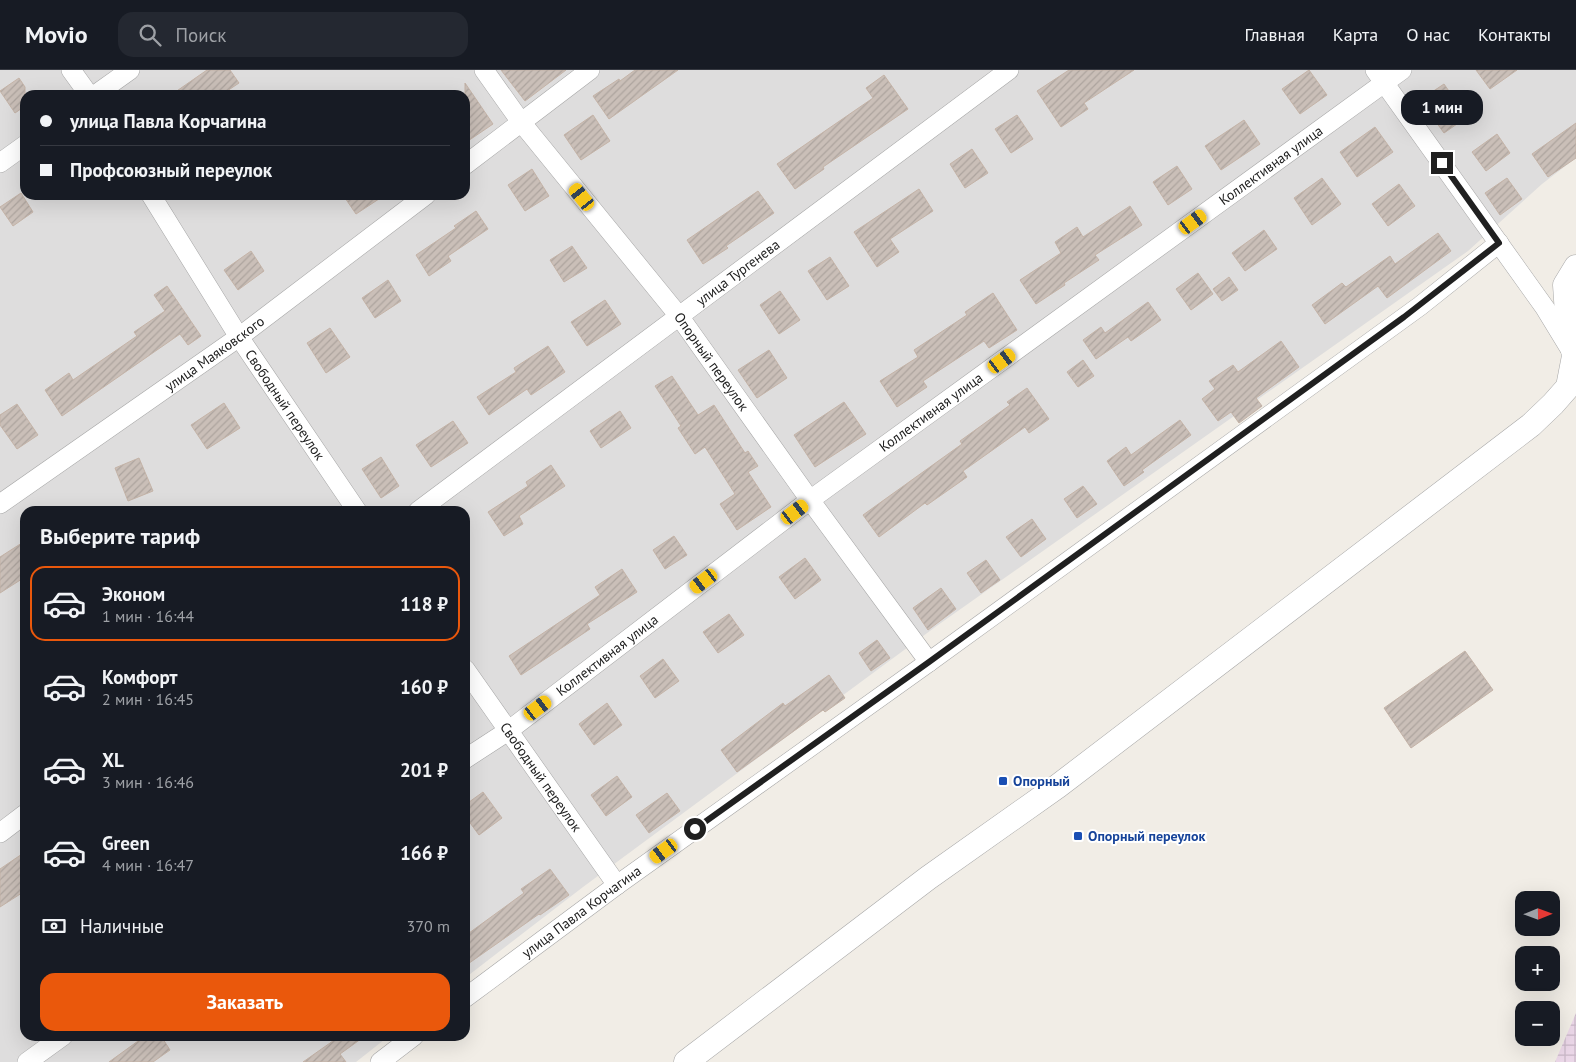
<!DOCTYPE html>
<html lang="ru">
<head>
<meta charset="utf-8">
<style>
	:root { --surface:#171b24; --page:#242831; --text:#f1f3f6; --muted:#9ea1a6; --line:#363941; --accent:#ea580c }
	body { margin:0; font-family:"PT Sans",sans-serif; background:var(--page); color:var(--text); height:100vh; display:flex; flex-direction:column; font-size:19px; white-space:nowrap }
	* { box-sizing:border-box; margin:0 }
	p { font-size:16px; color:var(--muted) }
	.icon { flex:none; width:28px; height:28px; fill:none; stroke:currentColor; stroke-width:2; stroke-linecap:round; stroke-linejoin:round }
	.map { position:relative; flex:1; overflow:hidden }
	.side { position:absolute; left:20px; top:436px; width:450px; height:535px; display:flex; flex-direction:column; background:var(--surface); border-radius:15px; box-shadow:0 5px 20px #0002 }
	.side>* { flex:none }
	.top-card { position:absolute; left:20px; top:20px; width:450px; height:110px; border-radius:15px; box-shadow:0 5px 20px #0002; display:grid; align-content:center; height:110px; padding:0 20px; background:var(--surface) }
	.needle { width:32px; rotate:89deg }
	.controls { position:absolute; left:1515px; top:821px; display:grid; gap:10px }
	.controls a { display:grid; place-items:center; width:45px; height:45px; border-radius:10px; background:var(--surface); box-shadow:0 5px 20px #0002; font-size:25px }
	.end { position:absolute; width:22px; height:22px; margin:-11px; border:6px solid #202020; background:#fff; box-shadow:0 0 0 2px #fff }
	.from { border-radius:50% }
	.bubble { position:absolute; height:35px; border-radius:15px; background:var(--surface); box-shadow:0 5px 20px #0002; font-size:16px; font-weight:700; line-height:35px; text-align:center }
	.car { position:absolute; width:15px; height:30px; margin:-15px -8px; border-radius:6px; box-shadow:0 0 4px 1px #0007; background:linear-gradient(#f5c518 24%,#345 0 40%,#f5c518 0 76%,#345 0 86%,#f5c518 0) }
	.top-card b { display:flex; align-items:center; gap:18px; height:48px; font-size:19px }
	.top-card b+b { border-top:1px solid var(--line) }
	.top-card i { width:12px; height:12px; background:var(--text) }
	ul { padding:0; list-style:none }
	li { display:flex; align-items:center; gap:15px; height:75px; margin:0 10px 8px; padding:0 10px; border:2px solid transparent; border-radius:15px }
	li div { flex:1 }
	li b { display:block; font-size:19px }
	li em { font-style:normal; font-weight:700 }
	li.on { border-color:var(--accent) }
	li>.icon { width:45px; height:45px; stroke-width:1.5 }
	h2 { padding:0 20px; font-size:22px; line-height:60px }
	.pay { display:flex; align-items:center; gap:12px; height:55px; padding:0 20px; font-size:19px }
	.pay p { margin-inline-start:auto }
	.primary-button { display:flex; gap:10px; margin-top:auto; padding:10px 20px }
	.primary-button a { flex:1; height:58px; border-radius:15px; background:var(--accent); color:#fff; font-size:20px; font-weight:700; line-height:58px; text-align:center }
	header { display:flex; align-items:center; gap:30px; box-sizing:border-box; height:70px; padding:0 25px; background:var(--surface); border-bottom:1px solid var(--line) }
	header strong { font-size:24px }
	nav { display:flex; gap:28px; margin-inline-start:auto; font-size:18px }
	.search { width:350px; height:45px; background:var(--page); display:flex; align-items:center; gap:12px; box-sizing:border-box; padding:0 18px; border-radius:15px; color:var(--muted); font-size:19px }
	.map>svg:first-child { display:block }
	.residential { fill:#dedddd; fill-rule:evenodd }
	.industrial { fill:url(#industrial-grid) }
	.building { fill:url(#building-hatch); stroke:#c4b3a7 }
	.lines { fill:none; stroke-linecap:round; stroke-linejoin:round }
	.minor-casing { stroke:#a7a7a7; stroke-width:20 }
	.tertiary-casing { stroke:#a7a7a7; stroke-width:25 }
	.minor { stroke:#fff; stroke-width:19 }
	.tertiary { stroke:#fff; stroke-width:24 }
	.route { stroke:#202020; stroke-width:6 }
	.transit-dot { fill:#1a4fb4; stroke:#fff; stroke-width:2 }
	.labels { text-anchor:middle; stroke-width:4; stroke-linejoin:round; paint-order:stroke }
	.street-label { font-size:14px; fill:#202020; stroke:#fff }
	.transit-label { font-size:14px; font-weight:bold; fill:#164399; stroke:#fff; text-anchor:start }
</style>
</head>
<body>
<header>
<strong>Movio</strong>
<div class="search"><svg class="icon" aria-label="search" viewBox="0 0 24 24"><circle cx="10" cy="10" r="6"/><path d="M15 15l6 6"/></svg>Поиск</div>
<nav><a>Главная</a><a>Карта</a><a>О нас</a><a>Контакты</a></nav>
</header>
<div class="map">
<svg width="1576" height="992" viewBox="0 0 1576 992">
	<defs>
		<pattern id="industrial-grid" width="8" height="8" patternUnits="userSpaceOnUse" patternTransform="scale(1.25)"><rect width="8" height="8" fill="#ebd7e8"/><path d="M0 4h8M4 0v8" fill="none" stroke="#c9b8c7"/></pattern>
		<pattern id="building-hatch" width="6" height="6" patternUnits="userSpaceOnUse" patternTransform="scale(1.25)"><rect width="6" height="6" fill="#cabfb8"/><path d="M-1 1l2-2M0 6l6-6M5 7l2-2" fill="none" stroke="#ada49e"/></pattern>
	</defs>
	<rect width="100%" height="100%" fill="#f1ede6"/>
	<path class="residential" d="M0,0H1576V88L1542,114L1468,181L938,555L583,817L465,908V441H25V966H389L356,992H0ZM25,25H465V125H25Z"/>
	<path class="industrial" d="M1576,943V992H1555Z"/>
	<path class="building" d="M207,0H230L239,13L221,25H171Z
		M501,0H566L525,31Z
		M635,0H678L609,49L593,26L619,9L620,11Z
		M1069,0H1134L1084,33L1088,39L1061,57L1037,21Z
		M1309,0L1327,25L1300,44L1282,19Z
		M1476,0H1517L1490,19Z
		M884,5L908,39L823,97L824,99L795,119L777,94L873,28L866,18Z
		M19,8L25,17V36L15,43L0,21Z
		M465,13L493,54L465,73Z
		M1444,14L1467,47L1444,63L1420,30Z
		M593,45L610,71L581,90L564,65Z
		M1017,45L1033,69L1011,83L995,59Z
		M1244,50L1260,74L1221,100L1205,76Z
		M1576,53V88L1548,107L1532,84Z
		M1375,57L1393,82L1357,107L1340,82Z
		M1497,64L1510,83L1486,101L1472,82Z
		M972,79L988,103L965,118L950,94Z
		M1177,96L1192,119L1168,135L1153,112Z
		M532,99L549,126L525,141L508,115Z
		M1322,108L1341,134L1312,155L1294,128Z
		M1507,108L1522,129L1500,145L1485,123Z
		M1399,114L1415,136L1388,156L1372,134Z
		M919,119L933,141L890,169L899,182L877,197L854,162Z
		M758,121L774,143L726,176L728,178L703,194L687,170Z
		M21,123L33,142L13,156L0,137Z
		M343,125H385L356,144Z
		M1130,136L1142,155L1095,185L1099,190L1064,213L1065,215L1036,234L1020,210L1061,183L1055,172L1077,157L1083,167Z
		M476,141L488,159L448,186L451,191L429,206L416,185L456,158L454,156Z
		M1264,160L1277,179L1245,201L1232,183Z
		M1438,163L1451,181L1387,228L1378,216L1325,254L1312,235L1342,213L1346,217L1390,186L1395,194Z
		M572,176L587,198L564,212L550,190Z
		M251,181L264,201L238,220L224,200Z
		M830,187L849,216L827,230L808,201Z
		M1198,203L1213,224L1191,240L1176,219Z
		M1229,207L1238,220L1222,231L1213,219Z
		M388,210L401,231L375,248L362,228Z
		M167,216L201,266L188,275L180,264L62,346L45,320L69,303L73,310L137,266L134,262L165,241L154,225Z
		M780,221L800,250L779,264L760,235Z
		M993,223L1017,260L989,278L984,271L923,311L927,317L897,337L880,311L918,287L914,280L967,245L965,242Z
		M605,230L621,254L587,276L571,252Z
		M1148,232L1161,250L1131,271L1128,267L1096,289L1083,270L1101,257L1105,263Z
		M330,258L350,287L326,303L307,273Z
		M1281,271L1299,297L1256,328L1262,336L1239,353L1231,342L1218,351L1202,329L1215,319L1209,311L1233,295L1238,302Z
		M548,276L565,302L531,325L527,319L489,345L477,327L516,302L514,298Z
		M769,280L787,308L757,328L738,300Z
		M1083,290L1094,306L1078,317L1067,302Z
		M672,306L698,345L714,335L745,383L748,381L758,396L748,402L771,437L737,460L720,434L735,424L705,377L695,384L678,358L681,356L655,316Z
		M1027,318L1049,349L1029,363L1025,357L963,401L967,407L927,435L925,433L879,467L863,445L962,374L960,371L1010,335L1007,332Z
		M844,332L866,364L815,397L794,365Z
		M224,333L240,358L207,379L191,355Z
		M17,334L38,365L17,379L0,355V345Z
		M620,341L631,358L601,378L590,361Z
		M1180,350L1191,365L1142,400L1144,402L1124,416L1107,391L1126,377L1131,385Z
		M453,351L468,373L431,397L416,375Z
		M381,387L399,416L381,428L362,399Z
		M139,388L153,421L128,431L115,398Z
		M551,395L565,416L519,446L523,454L504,466L488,442L528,416L526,412Z
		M1083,416L1097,434L1077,448L1064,429Z
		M1032,449L1046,469L1021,487L1006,467Z
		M674,466L687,485L665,499L653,480Z
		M25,471V507L0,523V487Z
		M805,488L821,510L795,529L779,507Z
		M986,490L1000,510L981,523L967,503Z
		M622,499L637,522L587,554L590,559L521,605L509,586L600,525L595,517Z
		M941,518L956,539L928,560L913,538Z
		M729,544L744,565L718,583L703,562Z
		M877,570L890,588L871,601L859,583Z
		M1465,581L1493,620L1411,678L1384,638Z
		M663,589L679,611L655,628L640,606Z
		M829,605L845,628L825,642L823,640L737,702L721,680L783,633L785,636Z
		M607,633L622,655L594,675L579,654Z
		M617,706L632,727L606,746L591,725Z
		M483,722L502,748L479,765L465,746V735Z
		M667,723L680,741L649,763L636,745Z
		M25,782V821L0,837V799Z
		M550,799L569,825L540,845L539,844L465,896V866L524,823L521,819Z
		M145,966H161L170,980L153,992H109Z
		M340,966H365L340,984L346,992H303Z"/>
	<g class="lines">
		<defs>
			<g id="minor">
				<path d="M71,0L89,25"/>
				<path id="s1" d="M484,0L521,52L679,246L810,430L929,592"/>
				<path d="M1375,0L1545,238L1570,279"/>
				<path d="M95,25L130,0"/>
				<path d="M0,93L25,75"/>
				<path d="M465,95L590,0"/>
				<path id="s2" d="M151,125L239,267L357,441"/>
				<path id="s3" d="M0,434L239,267L426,125"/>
				<path id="s4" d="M418,441L1009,0"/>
				<path id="s5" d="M465,599L617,815"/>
				<path id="s6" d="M465,689L508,661L810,430L1402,0"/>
				<path d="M0,763L25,744"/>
				<path id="s7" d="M465,928L617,815L929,592L1420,236L1499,173"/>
				<path d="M27,992L63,966"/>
				<path d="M380,992L414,966"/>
			</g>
			<path id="tertiary" d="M686,992L928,808L1058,716L1531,355L1553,334L1568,317L1574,286L1567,244L1565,215L1576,197"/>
		</defs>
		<use href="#minor" class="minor-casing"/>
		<use href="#tertiary" class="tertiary-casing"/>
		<use href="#minor" class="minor"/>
		<use href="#tertiary" class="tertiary"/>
	</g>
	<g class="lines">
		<path class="route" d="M695,759L929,592L1404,247L1499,173L1442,93"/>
	</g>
	<g class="transit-dot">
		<rect x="998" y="706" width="10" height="10" rx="2.5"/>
		<rect x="1073" y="761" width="10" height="10" rx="2.5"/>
	</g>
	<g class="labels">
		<g class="street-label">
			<text dy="5" stroke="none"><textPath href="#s6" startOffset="1001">Коллективная улица</textPath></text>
			<text dy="5" stroke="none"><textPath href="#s4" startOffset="399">улица Тургенева</textPath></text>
			<text dy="5" stroke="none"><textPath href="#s3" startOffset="262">улица Маяковского</textPath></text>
			<text dy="5" stroke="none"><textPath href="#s1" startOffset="370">Опорный переулок</textPath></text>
			<text dy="5" stroke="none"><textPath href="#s2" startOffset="249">Свободный переулок</textPath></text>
			<text dy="5" stroke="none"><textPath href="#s6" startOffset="581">Коллективная улица</textPath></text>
			<text dy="5" stroke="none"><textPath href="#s6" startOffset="176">Коллективная улица</textPath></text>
			<text dy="5" stroke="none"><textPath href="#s5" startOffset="132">Свободный переулок</textPath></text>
			<text dy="5" stroke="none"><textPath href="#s7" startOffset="145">улица Павла Корчагина</textPath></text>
		</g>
		<g class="transit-label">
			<text x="1013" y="716">Опорный</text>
			<text x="1088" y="771">Опорный переулок</text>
		</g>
	</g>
</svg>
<div class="controls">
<a><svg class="needle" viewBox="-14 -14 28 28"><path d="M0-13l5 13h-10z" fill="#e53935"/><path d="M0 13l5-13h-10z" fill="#9ea1a6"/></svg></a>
<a>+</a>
<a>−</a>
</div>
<i class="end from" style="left:695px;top:759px"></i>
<i class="end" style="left:1442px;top:93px"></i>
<div class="bubble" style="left:1401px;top:20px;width:82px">1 мин</div>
<i class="car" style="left:582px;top:127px;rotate:321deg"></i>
<i class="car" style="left:1193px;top:152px;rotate:54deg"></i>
<i class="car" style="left:1002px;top:291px;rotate:54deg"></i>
<i class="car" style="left:795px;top:442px;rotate:53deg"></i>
<i class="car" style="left:704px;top:511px;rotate:233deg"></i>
<i class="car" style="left:538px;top:638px;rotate:53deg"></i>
<i class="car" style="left:664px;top:781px;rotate:234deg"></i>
<div class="top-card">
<b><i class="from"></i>улица Павла Корчагина</b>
<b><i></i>Профсоюзный переулок</b>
</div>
<section class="side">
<h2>Выберите тариф</h2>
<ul>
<li class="on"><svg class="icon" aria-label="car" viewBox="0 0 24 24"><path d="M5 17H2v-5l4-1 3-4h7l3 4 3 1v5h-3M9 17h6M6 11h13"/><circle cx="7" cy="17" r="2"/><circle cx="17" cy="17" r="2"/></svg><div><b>Эконом</b><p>1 мин · 16:44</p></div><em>118 ₽</em></li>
<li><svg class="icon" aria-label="car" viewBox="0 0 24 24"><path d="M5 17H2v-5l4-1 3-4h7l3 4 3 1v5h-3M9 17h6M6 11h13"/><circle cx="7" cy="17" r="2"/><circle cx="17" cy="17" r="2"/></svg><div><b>Комфорт</b><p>2 мин · 16:45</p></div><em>160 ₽</em></li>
<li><svg class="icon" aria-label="car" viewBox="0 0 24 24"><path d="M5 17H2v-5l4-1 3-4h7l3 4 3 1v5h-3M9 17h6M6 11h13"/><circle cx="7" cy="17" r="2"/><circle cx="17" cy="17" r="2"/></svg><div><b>XL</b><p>3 мин · 16:46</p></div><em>201 ₽</em></li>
<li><svg class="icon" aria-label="car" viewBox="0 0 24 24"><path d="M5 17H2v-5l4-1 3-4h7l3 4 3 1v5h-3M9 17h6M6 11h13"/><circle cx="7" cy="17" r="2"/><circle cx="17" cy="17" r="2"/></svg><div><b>Green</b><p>4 мин · 16:47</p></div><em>166 ₽</em></li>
</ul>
<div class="pay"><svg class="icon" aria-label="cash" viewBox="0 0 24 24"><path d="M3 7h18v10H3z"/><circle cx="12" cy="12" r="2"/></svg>Наличные<p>370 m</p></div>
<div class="primary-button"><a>Заказать</a></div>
</section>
</div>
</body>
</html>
